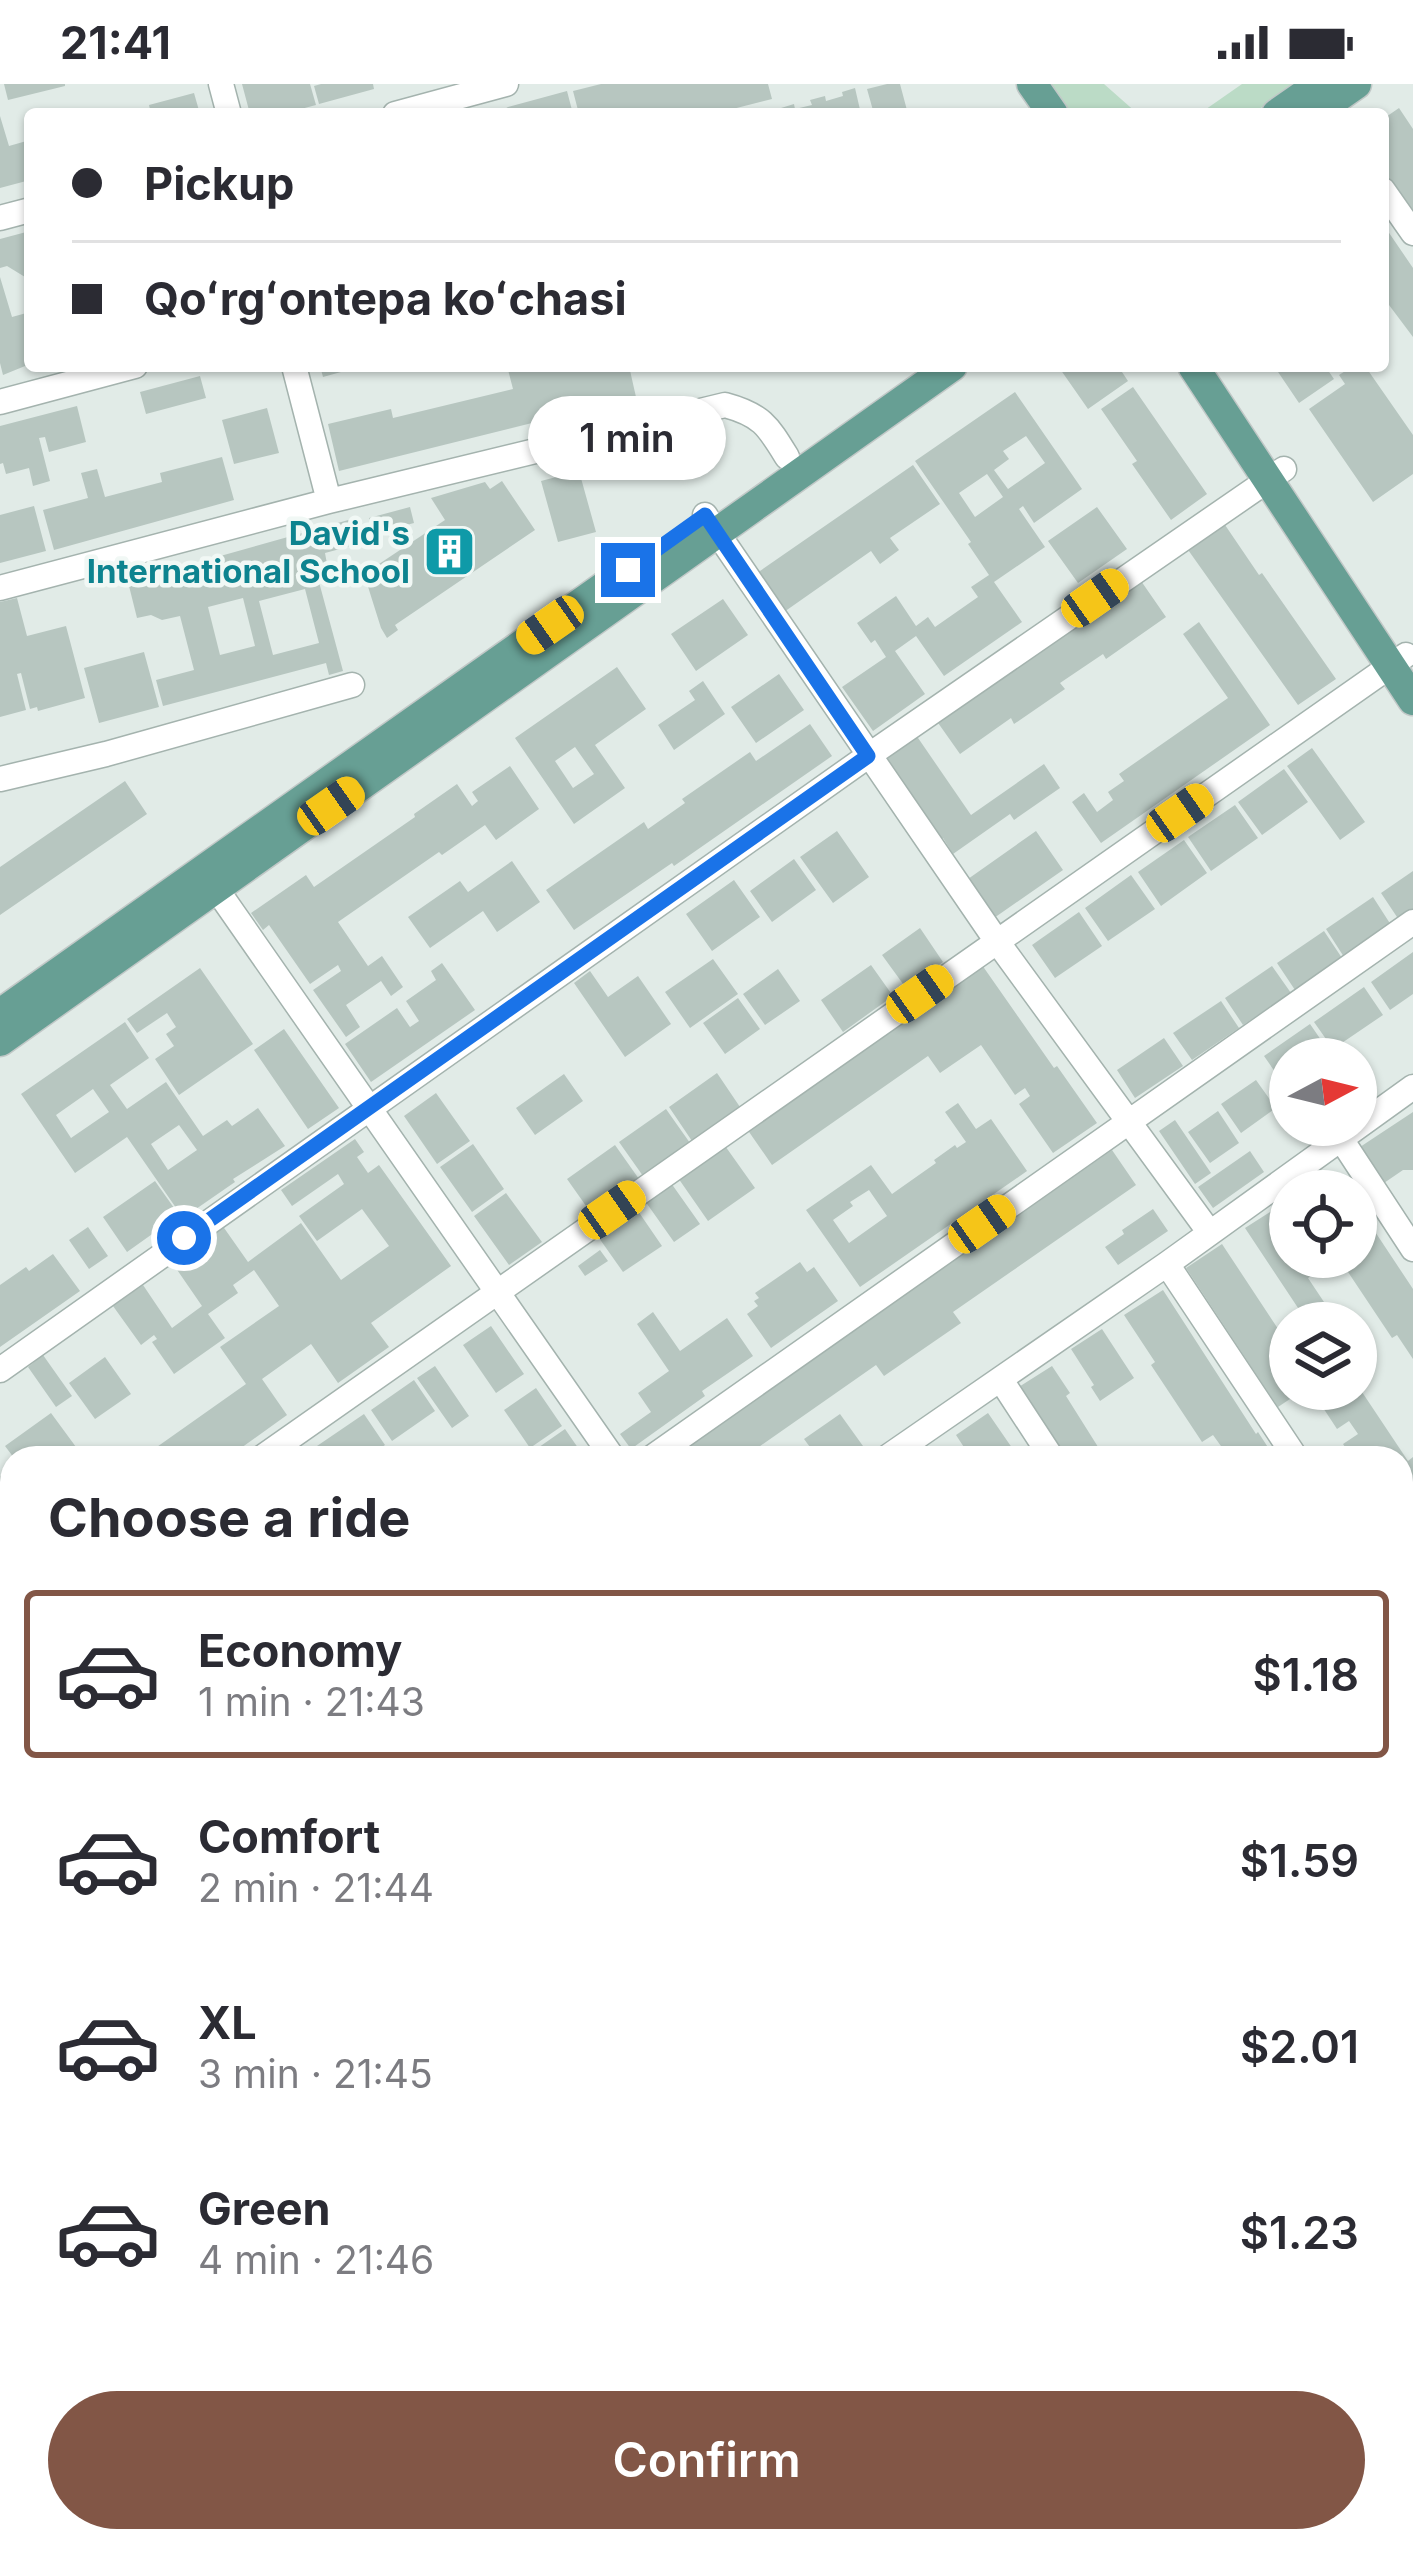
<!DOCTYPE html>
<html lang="en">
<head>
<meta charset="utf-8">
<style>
	:root { --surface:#fff; --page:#f2f2f3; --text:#2b2b33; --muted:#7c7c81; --line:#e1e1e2; --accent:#825646 }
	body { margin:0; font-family:Inter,sans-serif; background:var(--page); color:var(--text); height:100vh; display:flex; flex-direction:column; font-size:45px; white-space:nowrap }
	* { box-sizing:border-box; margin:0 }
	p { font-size:39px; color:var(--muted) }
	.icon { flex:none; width:66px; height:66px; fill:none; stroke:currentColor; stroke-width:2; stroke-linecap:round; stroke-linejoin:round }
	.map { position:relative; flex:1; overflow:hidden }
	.drawer { position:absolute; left:0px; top:1362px; width:1413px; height:1107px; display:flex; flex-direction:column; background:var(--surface); border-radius:36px 36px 0 0; box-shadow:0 3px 9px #0004 }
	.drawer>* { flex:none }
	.top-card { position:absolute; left:24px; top:24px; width:1365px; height:264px; border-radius:12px; box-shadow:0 3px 9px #0004; display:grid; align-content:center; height:264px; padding:0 48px; background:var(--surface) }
	.needle { width:78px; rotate:83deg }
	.buttons { position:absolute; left:1269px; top:954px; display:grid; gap:24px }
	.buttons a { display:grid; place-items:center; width:108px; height:108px; border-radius:50%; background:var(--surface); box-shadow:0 3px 9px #0004; font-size:60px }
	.end { position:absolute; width:54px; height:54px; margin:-27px; border:15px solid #1a73e8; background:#fff; box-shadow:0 0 0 6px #fff }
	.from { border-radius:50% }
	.bubble { position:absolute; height:84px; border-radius:42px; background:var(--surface); box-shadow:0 3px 9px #0004; font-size:39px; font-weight:600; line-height:84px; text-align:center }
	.car { position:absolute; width:36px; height:72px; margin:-36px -18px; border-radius:15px; box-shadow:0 0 9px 3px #0007; background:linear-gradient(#f5c518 24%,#345 0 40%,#f5c518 0 76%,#345 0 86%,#f5c518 0) }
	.top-card b { display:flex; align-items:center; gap:42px; height:114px; font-size:45px }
	.top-card b+b { border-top:3px solid var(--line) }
	.top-card i { width:30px; height:30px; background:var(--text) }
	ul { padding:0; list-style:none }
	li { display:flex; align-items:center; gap:36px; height:168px; margin:0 24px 18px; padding:0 24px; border:6px solid transparent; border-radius:12px }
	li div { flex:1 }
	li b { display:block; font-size:45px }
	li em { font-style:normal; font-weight:600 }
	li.on { border-color:var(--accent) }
	li>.icon { width:108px; height:108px; stroke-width:1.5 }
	h2 { padding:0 48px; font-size:54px; line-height:144px }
	.button { display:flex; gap:24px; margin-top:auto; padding:24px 48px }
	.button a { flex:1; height:138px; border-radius:72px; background:var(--accent); color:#fff; font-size:48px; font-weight:600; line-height:138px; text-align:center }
	.status { display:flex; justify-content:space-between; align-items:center; height:84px; padding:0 60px; background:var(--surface); direction:ltr }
	.status svg { height:33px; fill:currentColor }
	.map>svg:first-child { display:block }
	.green { fill:#bbdbc6 }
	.building { fill:#b7c6c0; fill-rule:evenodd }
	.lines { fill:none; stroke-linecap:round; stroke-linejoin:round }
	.minor-casing { stroke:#a4b3ae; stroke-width:27 }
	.major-casing { stroke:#c1c8c7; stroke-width:33 }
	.minor { stroke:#fff; stroke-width:24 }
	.major { stroke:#679f94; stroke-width:30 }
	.route { stroke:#1a73e8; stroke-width:15 }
	.labels { text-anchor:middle; stroke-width:9; stroke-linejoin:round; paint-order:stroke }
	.culture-label { font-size:33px; font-weight:bold; fill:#0d838f; stroke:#f1f8f5; text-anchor:end }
</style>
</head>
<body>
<div class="status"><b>21:41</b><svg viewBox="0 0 49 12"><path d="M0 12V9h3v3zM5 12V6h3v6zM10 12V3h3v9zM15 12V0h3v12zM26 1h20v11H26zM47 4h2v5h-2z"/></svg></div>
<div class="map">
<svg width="1413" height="2468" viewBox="0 0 1413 2468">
	<rect width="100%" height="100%" fill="#e1ebe7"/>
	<path class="green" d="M1049,0H1104L1138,30H1069Z
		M1242,0H1296L1252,30H1199Z"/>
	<path class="building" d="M4,0H65V2L8,16Z
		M242,0H310L316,21L282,30H250Z
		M321,0H373L374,5L319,20L314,2Z
		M601,0H768L772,15L713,30H579L573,7Z
		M887,0H900L908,30H874L867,5Z
		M855,4L861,30H782L781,24L794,20L795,25L812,21L810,16L825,12L826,17L843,12L842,8Z
		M567,7L573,30H496L508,23Z
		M194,9L200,30H151L149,21Z
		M1399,24L1413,45V134L1383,90V35Z
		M0,32L9,62L30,56V96L0,104Z
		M1383,140L1413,184V253L1383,213Z
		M30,147V206H29L25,193L7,182L0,184V155Z
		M0,193L12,233L30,228V280L3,291L0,279Z
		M320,282H359V283L323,293Z
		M507,282H629L636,313L339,387L328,340L391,325L393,334L513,305Z
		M1058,282H1118L1128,297L1088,325Z
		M1274,282H1325L1334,295L1299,319Z
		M1353,282H1365L1413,351V390L1373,418L1309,325L1345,300L1339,291Z
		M200,292L206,314L146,330L140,308Z
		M1133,303L1207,410L1171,436L1132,380L1137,377L1101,325Z
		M1015,308L1082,405L1034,439L1023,422L1019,425L1045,463L994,498L1022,538L944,592L916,552L895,567L925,610L873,647L842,603L886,573L875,556L871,559L857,539L896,512L916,542L928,533L935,543L978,513L971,503L989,491L968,460L971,458L915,377ZM1026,352L1045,379L1008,405L994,386L1009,375L1003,367ZM987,390L1003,413L975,433L959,409Z
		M77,322L86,358L49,368L45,353L39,354L50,397L33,402L29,384L6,390L3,379L0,380V342Z
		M267,324L279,369L234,380L222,336Z
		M222,373L234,416L54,466L43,426L88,414L81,389L97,385L105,413L162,398L160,389Z
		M913,381L940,420L890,454L899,466L880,480L871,467L784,528L757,489Z
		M579,387L596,448L558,458L541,397Z
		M502,397L535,446L395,541L398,546L387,554L381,544L364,490L445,436L431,414L485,398L490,405Z
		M34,422L46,467L0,479V431Z
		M410,423L414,439L373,450L369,434Z
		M1097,423L1127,465L1078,499L1048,457Z
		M359,433L366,458L325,469L327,480L319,482L323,497L319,498L343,587L329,591L326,579L163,622L156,596L194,586L180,532L162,536L151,531L137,534L129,502L143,498L142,494ZM305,505L319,559L273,571L259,517ZM243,514L255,562L220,571L208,523Z
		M1223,438L1259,491L1262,489L1336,595L1298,621L1186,463Z
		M1139,494L1166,533L1106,575L1103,570L1060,599L1065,605L1014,640L1011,634L960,670L936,636Z
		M17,514L27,552L66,542L85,614L38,627L37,623L30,625L21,589L17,590L26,626L0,633V518Z
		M723,515L748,551L696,587L671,550Z
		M1199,538L1270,641L1101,759L1072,718L1084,709L1097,728L1113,716L1108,708L1124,697L1119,690L1228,614L1183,550Z
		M144,568L159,623L99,639L84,584Z
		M617,583L646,625L595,661L625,704L574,740L515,654ZM575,663L594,690L573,704L555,677Z
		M779,590L804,626L756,659L731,623Z
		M703,597L725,630L674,666L658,641L695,616L689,607Z
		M810,640L832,672L674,782L672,779L574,846L546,806L644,738L648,745L685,719L682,715L750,668L756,677Z
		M916,651L971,731L1044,680L1060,704L1014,736L1010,730L953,770L943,754L939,756L883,674Z
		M1312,664L1365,738L1340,756L1287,682Z
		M510,682L539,725L496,756L485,741L442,771L439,768L338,838L368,882L382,872L403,903L391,912L381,897L346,921L360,943L346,953L313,906L341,887L338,881L310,900L269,841L263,846L251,829L306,791L314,803L415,733L414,730L457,700L472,722L478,717L472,708Z
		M1284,685L1308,718L1262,751L1238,718Z
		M125,697L147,730L0,831V783Z
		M1235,721L1258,754L1211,787L1188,753Z
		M837,747L869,793L833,819L800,773Z
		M1036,747L1063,786L994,834L968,795Z
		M1184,756L1207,789L1161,822L1138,788Z
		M794,775L816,806L772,838L750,807Z
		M512,777L540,818L497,848L483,827L430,864L408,833L460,797L468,808Z
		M1413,787V827L1399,836L1381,809Z
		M1131,791L1155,825L1108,857L1085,824Z
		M734,796L760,833L712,867L686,830Z
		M1373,813L1391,841L1344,873L1326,845Z
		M1079,828L1102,862L1055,894L1032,861Z
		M920,844L943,878L906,904L882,871Z
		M1324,847L1342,874L1295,906L1277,879Z
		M1413,868V910L1390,926L1371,898Z
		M713,875L738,910L690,944L665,908Z
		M442,879L475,926L371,998L345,960L397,924L410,943L419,937L406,917L436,896L431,887Z
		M871,881L893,912L843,948L821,916Z
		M982,881L1054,984L1057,982L1097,1039L1053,1069L1019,1020L1030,1012L1025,1004L1015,1011L981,961L940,989L928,972L772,1081L747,1045Z
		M1272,882L1291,909L1243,941L1225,914Z
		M200,884L253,960L179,1011L155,975L174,962L166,950L176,943L167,929L137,949L127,935Z
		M778,885L800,917L765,941L743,910Z
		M590,887L608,913L638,892L671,940L625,973L574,899Z
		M1364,903L1383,931L1333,965L1314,938Z
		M738,914L760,945L725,970L703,939Z
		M1221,917L1239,944L1192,976L1173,949Z
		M125,938L149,974L110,1001L127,1025L166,998L203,1052L227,1036L232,1042L258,1024L285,1062L233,1095L235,1098L183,1134L127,1053L75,1089L21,1010ZM93,1005L109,1028L71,1054L56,1031ZM179,1041L197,1066L168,1086L151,1060Z
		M1310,940L1330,969L1321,975H1290V997L1284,1001L1264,972Z
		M284,945L339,1024L308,1045L254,966Z
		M1164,954L1183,982L1135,1014L1117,986Z
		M717,989L740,1023L692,1057L669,1023Z
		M564,990L583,1017L535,1051L516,1024Z
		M1256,996L1276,1024L1241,1049L1221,1020Z
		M436,1009L470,1057L437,1080L404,1032Z
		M958,1019L976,1045L991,1035L1027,1087L860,1203L806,1126L871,1081L892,1110L936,1079L934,1076L955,1061L957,1064L966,1058L945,1028ZM869,1106L887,1132L849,1159L833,1136L853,1122L850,1118Z
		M666,1025L690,1059L643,1092L619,1058Z
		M1218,1027L1239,1059L1210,1079L1188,1048Z
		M1413,1028V1086H1403L1384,1099L1360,1063Z
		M1175,1036L1211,1089L1195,1100L1159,1047Z
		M355,1055L364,1068L357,1073L368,1089L379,1081L451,1182L371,1239L389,1263L338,1299L311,1260L262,1295L287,1331L227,1374H161L154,1365L246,1300L220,1263L279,1222L254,1186L233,1201L238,1209L208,1230L225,1254L174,1290L152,1258L157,1255L154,1251L141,1261L113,1222L143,1201L172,1244L202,1222L171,1177L222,1141L248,1178L301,1139L341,1196L389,1162L362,1125L317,1157L299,1132L344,1100L338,1090L292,1122L281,1106Z
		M723,1059L755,1104L708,1137L676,1091Z
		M473,1060L504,1105L472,1128L440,1083Z
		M615,1061L639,1095L591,1129L567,1095Z
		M1112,1066L1136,1101L953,1228L961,1239L884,1292L876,1281L743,1374H672Z
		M1250,1067L1264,1088L1213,1124L1198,1103Z
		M1334,1087L1348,1107H1304Z
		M155,1097L179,1131L127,1168L103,1133Z
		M671,1099L700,1140L674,1158L645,1117Z
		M506,1109L542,1158L509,1181L474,1132Z
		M1356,1119L1413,1205V1275L1397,1251L1392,1254L1338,1173H1356Z
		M1153,1125L1168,1147L1118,1181L1105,1163L1124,1150L1122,1146Z
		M1273,1126L1290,1152V1173H1304L1315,1189L1308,1194L1338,1239H1308L1245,1144Z
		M638,1127L662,1162L623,1188L599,1154Z
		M88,1143L108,1172L89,1185L69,1156Z
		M1222,1160L1290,1263V1305H1305L1278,1323L1186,1184Z
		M600,1166L608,1177L585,1192L578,1182Z
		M53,1170L80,1207L0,1263V1201L26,1183L29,1187Z
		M800,1178L807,1188L814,1183L838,1217L771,1264L747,1230L758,1222L754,1217L759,1214L755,1209Z
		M1163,1206L1256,1350L1258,1348L1275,1374H1218L1226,1369L1213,1351L1202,1358L1151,1281L1155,1278L1124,1231Z
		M653,1228L680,1267L727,1234L753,1272L702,1307L705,1312L631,1365L620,1350L651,1328L638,1309L669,1287L637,1240Z
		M491,1242L524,1290L496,1309L463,1261Z
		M1102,1245L1134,1294L1100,1317L1091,1303L1094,1301L1071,1265Z
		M43,1271L72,1312L56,1323L28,1283Z
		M105,1273L131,1310L95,1335L69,1299Z
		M435,1282L469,1332L452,1344L417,1294Z
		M1052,1282L1070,1309L1066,1312L1105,1374H1058L1014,1306Z
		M414,1296L435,1327L392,1357L371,1326Z
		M1356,1299L1408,1377L1413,1373V1429L1401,1411V1374H1352L1343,1360L1358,1350L1349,1337L1337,1345L1312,1307L1356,1305Z
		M536,1304L562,1342L530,1364L504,1326Z
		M51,1329L76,1363L61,1374H14L5,1362Z
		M988,1329L1019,1374H971L956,1351Z
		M364,1330L385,1361L366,1374H325L317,1362Z
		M840,1330L863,1362L846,1374H818L804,1355Z
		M565,1345L585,1374H536L532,1368Z
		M0,1391L7,1401L12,1398V1441L0,1450Z
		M1413,1580V1617L1403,1624L1401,1589Z
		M0,1675L12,1691V1727L0,1736Z
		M4,1763L12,1773V1790L0,1799V1766Z
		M12,1817V1871L0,1879V1854L9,1846L0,1833V1826Z
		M1413,1845V1899L1401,1880V1852Z
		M0,1930L12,1944V2005L0,1989Z
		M1401,1961L1413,1979V2051L1401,2033Z
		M12,2095V2120L7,2125L0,2116V2105Z
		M1401,2117L1413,2135V2165L1403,2150L1406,2148L1401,2140Z
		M10,2174L12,2177V2220L5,2226L3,2222L0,2224V2181Z
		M0,2353L12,2370V2405L0,2388Z
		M12,2410V2446L0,2431V2420Z
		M1401,2439L1413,2455V2468H1400L1393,2457H1401Z
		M199,2457H224L233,2468H186Z
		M358,2457H407L391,2468H365Z
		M513,2457H559L567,2468H521Z
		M667,2457H705L689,2468H675Z
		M886,2457H918L903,2468H893Z
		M945,2457H970L978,2468H953Z
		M1205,2457H1257L1264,2468H1212Z"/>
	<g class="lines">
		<defs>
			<path id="minor" d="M221,0L229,30
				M395,30L506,0
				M1383,106L1413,149
				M0,134L30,126
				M294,282L329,417
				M0,318L135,282
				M705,431L996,856L1210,1149
				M0,504L329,417L725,321C762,331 768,342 787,373
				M0,695L106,670L352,601
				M208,793L613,1374
				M1341,1055L1413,1165
				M1167,1180L1296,1374
				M0,1286L868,672L1284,385
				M1001,1296L1052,1374
				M261,1374L1406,571
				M651,1374L1413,838
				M886,1374L1167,1180L1413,1003
				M1401,1502L1413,1497
				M1401,1533L1413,1551
				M0,1559L12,1550
				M0,1626L12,1642
				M1401,1906L1413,1924
				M0,2052L12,2065
				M0,2243L12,2234
				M1402,2286L1413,2278
				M234,2457L243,2468
				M612,2457L620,2468
				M811,2457L819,2468
				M1285,2457L1293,2468
				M1325,2468L1340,2457"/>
			<path id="major" d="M1032,0L1053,30
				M1277,30L1320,0
				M1313,30L1356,0
				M1193,282L1413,616
				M0,930L608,500
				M0,957L952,282"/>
		</defs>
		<use href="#minor" class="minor-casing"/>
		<use href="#major" class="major-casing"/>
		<use href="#minor" class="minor"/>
		<use href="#major" class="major"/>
	</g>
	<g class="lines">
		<path class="route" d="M184,1154L868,672L705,431L628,486"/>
	</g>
	<defs>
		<symbol id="building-square" viewBox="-11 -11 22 22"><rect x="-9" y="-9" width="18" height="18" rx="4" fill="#0f9aa8" stroke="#f1f8f5"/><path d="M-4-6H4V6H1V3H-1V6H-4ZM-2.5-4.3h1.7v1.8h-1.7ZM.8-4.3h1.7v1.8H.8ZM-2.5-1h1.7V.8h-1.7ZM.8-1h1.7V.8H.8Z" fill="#fff"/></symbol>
	</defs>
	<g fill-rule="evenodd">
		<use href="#building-square" x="420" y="438" width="59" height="59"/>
	</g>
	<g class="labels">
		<g class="culture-label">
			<text x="410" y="461">David's<tspan x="410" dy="38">International School</tspan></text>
		</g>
	</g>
</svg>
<div class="buttons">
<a><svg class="needle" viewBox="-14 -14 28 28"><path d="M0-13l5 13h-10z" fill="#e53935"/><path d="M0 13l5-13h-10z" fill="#7c7c81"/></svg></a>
<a><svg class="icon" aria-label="locate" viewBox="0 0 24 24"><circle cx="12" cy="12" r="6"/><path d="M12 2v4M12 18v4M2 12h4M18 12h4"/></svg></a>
<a><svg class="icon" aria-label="layers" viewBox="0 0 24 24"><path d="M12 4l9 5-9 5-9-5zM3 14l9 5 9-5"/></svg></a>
</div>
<i class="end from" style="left:184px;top:1154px"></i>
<i class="end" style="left:628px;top:486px"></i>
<div class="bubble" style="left:528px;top:312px;width:198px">1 min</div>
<i class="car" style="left:1095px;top:514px;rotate:55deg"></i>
<i class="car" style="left:550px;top:541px;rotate:235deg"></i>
<i class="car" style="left:331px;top:722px;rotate:55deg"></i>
<i class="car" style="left:1180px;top:729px;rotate:55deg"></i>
<i class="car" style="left:920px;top:910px;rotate:55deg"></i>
<i class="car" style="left:612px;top:1126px;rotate:55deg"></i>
<i class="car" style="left:982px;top:1140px;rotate:55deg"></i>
<div class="top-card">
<b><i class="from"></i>Pickup</b>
<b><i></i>Qoʻrgʻontepa koʻchasi</b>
</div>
<section class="drawer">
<h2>Choose a ride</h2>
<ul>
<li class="on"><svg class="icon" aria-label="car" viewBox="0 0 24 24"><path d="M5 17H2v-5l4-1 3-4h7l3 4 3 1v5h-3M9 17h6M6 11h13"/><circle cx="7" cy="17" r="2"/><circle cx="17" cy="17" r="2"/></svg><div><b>Economy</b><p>1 min · 21:43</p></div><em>$1.18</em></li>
<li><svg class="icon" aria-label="car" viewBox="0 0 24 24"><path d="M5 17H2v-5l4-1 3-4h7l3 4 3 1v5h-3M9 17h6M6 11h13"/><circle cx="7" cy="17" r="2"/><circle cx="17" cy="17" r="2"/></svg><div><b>Comfort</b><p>2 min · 21:44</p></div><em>$1.59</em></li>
<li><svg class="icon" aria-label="car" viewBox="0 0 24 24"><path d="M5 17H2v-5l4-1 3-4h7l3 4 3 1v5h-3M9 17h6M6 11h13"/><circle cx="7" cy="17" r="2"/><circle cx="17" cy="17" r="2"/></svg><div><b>XL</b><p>3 min · 21:45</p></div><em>$2.01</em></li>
<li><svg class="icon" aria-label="car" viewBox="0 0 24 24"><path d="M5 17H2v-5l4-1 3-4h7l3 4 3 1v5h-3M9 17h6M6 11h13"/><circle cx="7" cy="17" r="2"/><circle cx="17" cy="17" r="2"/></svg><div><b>Green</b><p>4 min · 21:46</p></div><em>$1.23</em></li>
</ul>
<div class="button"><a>Confirm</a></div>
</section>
</div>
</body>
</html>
